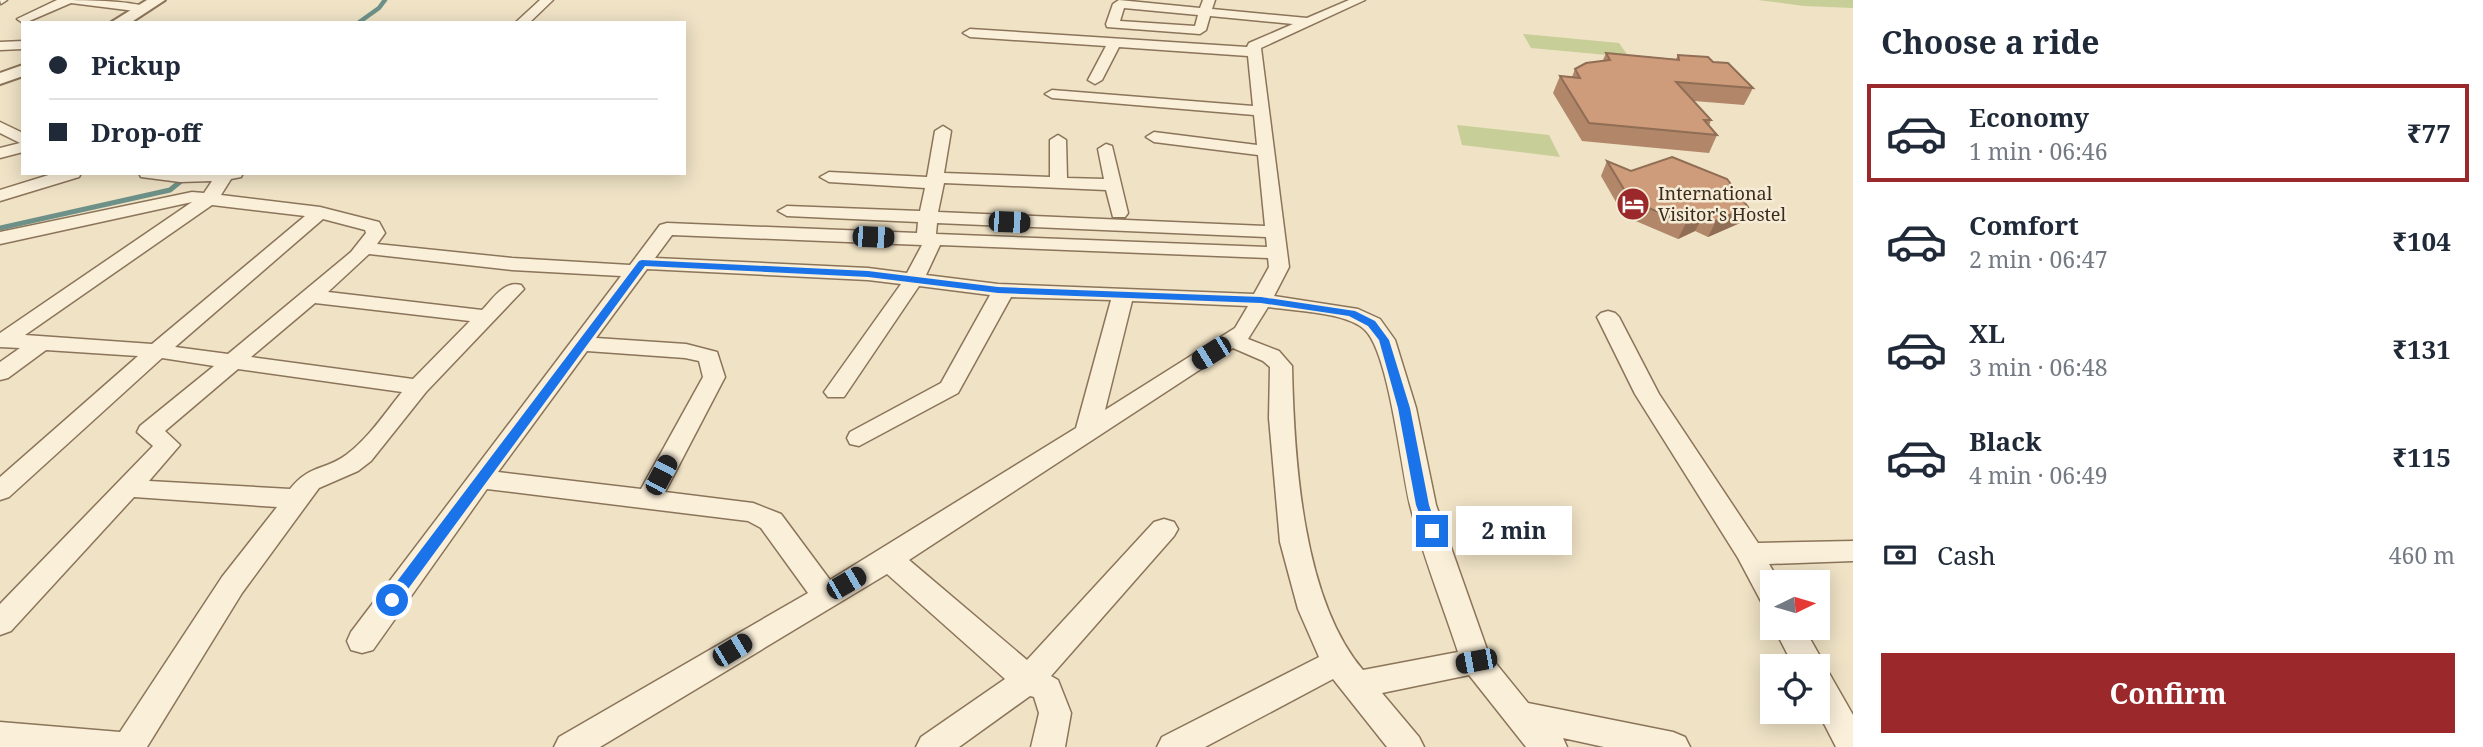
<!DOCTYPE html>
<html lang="en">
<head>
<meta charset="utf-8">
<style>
	:root { --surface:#fff; --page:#f6f6f7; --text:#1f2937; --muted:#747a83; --line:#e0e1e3; --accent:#9b292b }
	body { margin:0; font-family:"Noto Serif",serif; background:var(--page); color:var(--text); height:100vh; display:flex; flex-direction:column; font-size:26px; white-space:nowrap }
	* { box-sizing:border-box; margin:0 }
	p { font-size:23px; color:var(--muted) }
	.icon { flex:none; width:38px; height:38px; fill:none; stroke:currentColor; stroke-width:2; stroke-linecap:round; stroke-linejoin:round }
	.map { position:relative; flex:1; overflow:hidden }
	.panel { display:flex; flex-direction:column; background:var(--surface); width:630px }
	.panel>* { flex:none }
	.hud { position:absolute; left:21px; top:21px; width:665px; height:154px; border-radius:0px; box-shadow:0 4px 18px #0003; display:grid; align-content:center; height:154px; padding:0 28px; background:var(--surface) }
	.needle { width:46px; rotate:85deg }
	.tools { position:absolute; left:1760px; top:570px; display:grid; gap:14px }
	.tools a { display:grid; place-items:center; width:70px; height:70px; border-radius:0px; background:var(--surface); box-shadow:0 4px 18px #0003; font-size:35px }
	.end { position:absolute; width:32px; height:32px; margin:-16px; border:9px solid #1a73e8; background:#fff; box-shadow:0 0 0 4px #fff }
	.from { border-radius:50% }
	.bubble { position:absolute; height:49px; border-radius:0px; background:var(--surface); box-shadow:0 4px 18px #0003; font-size:23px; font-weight:700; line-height:49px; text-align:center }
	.car { position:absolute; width:21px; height:42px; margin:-21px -10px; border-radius:9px; box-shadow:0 0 5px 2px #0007; background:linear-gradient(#222 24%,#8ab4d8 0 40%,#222 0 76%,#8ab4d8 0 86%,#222 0) }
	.hud b { display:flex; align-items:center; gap:24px; height:66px; font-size:26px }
	.hud b+b { border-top:2px solid var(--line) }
	.hud i { width:18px; height:18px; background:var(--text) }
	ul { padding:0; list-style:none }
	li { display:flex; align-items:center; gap:21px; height:98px; margin:0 14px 10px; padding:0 14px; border:4px solid transparent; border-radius:0px }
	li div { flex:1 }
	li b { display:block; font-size:26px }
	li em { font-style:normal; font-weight:700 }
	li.on { border-color:var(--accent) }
	li>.icon { width:63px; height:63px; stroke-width:1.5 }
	h2 { padding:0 28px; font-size:32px; line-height:84px }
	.pay { display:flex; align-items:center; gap:18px; height:77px; padding:0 28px; font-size:26px }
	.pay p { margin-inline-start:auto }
	.cta { display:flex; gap:14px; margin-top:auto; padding:14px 28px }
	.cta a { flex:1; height:80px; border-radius:0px; background:var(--accent); color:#fff; font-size:28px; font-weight:700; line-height:80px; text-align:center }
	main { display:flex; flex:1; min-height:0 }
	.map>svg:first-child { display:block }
	.green { fill:#c8ce98 }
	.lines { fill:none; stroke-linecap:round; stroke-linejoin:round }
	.stream-far1 { stroke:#6d9188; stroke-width:4.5 }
	.stream { stroke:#6d9188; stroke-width:5 }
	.minor-casing { stroke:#8b745a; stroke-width:3 }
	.tertiary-casing { stroke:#8b745a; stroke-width:4 }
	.minor { fill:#faefd9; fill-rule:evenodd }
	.tertiary { fill:#faefd9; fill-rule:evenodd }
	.wall { fill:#b18669 }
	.shaded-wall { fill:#906d55 }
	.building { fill:#ce9c7a; stroke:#906d55; stroke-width:2 }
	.route { fill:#1a73e8 }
	.labels { text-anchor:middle; stroke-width:5; stroke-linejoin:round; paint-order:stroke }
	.far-poi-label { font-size:18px; fill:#3a2c1f; stroke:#f6ecd5; text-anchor:start }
</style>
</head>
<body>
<main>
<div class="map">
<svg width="1853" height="747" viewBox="0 0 1853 747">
	<rect width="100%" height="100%" fill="#efe2c5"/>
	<path class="green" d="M1758,0H1853V8L1804,6Z
		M1523,34L1619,43L1629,57L1531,48Z
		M1457,125L1549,135L1560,157L1462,145Z"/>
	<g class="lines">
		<path class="stream-far1" d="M358,23L379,8L385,0"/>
		<path class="stream" d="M0,228L170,190L186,177"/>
		<defs>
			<path id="minor" d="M0,0H7L1,4Z
				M57,0C79,0 132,0 149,8L143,12L71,3L27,22L23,23L17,19Z
				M540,0H553L529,23H515Z
				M1119,0L1200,8L1203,0H1215L1212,9L1307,18L1349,0H1365L1261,48L1289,267L1274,296L1358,309L1380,319L1395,340L1416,408L1436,505L1489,655L1528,703L1673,732L1685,737L1690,747H1604L1563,738L1567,747H1526L1469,675L1382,693L1419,737L1424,747H1387L1333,679L1205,747H1157L1162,737L1319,657L1298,609L1280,542L1269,418L1270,367L1263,361L1233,348L909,560L1027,660L1154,522L1164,519L1174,522L1178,529L1174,536L1051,676L1058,680L1071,713L1065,747H1031L1039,713L1034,697L1030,696L959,747H916L921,737L1005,679L887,574L600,747H554L559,737L808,593L761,528L748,521L487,489L373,650L362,653L351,650L347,641L351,632L621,276L512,270L369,254L328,292L482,310C493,299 504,280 521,285L524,289L426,392L371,461L358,471L319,488L242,593L147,747H0V722L120,732L222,577L277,507L134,497L11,631L0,635V604L153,446L137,432L140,426L214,366L162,358L9,497L0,500V477L138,356L46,350L8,378L0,380V362L20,348L0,347V333L192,202L0,244V232L192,192L204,193L212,181L180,182L141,177L139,173H243L241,177L231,179L221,195L320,207L379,222L385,233L377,244L512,258L630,265L660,225L667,223L917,233L918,222L787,216L778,211L787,206L920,211L925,188L829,182L820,177L829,172L927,177L935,131L943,126L951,131L944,173L1050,177V140L1058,135L1066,140L1067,178L1104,179L1098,149L1106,144L1112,146L1128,213L1125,217H1113L1106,190L944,183L938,212L1265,226L1258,155L1154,142L1146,137L1154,132L1257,145L1254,115L1052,98L1045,94L1052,90L1253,106L1248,56L1119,47L1102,80L1095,84L1088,80L1106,46L970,37L963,33L970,29L1247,47L1249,43L1293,24L1210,16L1206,30L1200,34L1107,27L1106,24L1113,4ZM1124,8L1198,15L1195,26L1120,21ZM212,205L305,216L152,344L25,335ZM323,219L365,230L366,233L351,252L228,354L175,347ZM937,223L1266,237L1267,247L936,234ZM672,235L922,245L907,273L868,268L655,258ZM940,245L1268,258L1269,267L1254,294L998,284L926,275ZM647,269L868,280L901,284L824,392L828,397H844L919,286L990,295L941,383L850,432L847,438L850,444L859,446L958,393L1011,297L1111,300L1076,428L830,580L781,514L753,503L665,492L725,377L717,352L686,344L596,338ZM1132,301L1248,306L1235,328L1105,410ZM315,303L470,321L413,379L251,357ZM1268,307C1293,311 1347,312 1365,330C1389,353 1401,468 1410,505C1422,554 1442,603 1458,652L1363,670C1302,599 1294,457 1292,366L1279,351L1248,339ZM587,351L685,358L699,361L703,377L641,489L498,472ZM238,369L402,392C385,413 368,439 346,455C324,471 310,464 290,489L149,481L180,445L165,431Z
				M23,41V49L0,50V42Z
				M0,122L23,133V152L0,158V148L20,143L0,133Z
				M55,173H81L79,177L0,201V190Z
				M1608,311L1615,313L1619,317L1659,394L1758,543L1853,541V561L1769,564L1780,583H1773V608L1763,605L1738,558L1635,394L1597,317L1601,313Z
				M1774,628H1804L1826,667L1824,671L1829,673L1853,715V747H1836L1818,712V667H1794Z"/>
			<path id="tertiary" d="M147,0H165L130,23H110Z
				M23,65V76L0,84V73Z"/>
		</defs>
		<use href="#minor" class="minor-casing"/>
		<use href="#tertiary" class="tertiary-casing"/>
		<use href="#minor" class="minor"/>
		<use href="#tertiary" class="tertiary"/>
	</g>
	<path class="wall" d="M1606,53L1676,59L1678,55L1713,62L1753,88L1744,105L1694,101L1711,120L1709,126L1717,135L1709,153L1582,141L1553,93L1560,76L1572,77L1575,69L1603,60Z
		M1607,161L1740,223L1708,237L1695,231L1678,239L1624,216L1601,176Z"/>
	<path class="shaded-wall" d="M1748,207L1740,223L1708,237L1716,221Z
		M1703,216L1695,231L1678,239L1686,223Z"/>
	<path class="building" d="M1606,53L1679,60L1678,55L1708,57L1713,62L1728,63L1753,88L1676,82L1711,120H1704L1717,135L1589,123L1560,76L1580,78L1575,69L1586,63L1610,60Z
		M1672,157L1727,179L1748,207L1716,221L1703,216L1686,223L1631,201L1607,161L1631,171Z"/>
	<path class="route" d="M642,260L868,271L998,287L1261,297L1355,311L1375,321L1389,340L1410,408L1429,505L1438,531L1432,536L1427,534L1416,505L1398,408L1379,340L1368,326L1349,316L1261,303L998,293L868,277L645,266L397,604H386L384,600L386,596L639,261Z"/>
	<defs>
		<symbol id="hotel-disc" viewBox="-11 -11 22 22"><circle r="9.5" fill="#9b292b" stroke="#f6ecd5"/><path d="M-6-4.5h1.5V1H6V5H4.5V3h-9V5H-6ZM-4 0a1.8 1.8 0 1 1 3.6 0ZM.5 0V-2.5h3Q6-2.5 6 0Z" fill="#fff"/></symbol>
	</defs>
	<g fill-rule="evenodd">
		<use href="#hotel-disc" x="1614" y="185" width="38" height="38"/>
	</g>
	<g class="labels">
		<g class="far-poi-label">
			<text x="1658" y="200">International<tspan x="1658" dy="21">Visitor's Hostel</tspan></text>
		</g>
	</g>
</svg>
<div class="tools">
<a><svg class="needle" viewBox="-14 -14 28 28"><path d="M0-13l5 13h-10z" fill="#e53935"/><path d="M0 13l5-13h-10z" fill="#747a83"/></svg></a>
<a><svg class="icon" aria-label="locate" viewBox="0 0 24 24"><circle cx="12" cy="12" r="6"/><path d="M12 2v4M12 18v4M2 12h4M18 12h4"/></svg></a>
</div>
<i class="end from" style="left:392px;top:600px"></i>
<i class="end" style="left:1432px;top:531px"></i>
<div class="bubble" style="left:1456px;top:506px;width:116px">2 min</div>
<i class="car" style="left:1009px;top:222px;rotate:92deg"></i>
<i class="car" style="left:873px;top:237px;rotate:92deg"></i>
<i class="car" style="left:1211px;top:353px;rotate:238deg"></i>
<i class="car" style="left:661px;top:475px;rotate:28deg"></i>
<i class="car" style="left:846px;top:583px;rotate:60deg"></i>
<i class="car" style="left:732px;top:650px;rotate:59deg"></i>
<i class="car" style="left:1476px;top:661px;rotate:259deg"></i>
<div class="hud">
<b><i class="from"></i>Pickup</b>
<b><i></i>Drop-off</b>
</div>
</div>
<section class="panel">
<h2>Choose a ride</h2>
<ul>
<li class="on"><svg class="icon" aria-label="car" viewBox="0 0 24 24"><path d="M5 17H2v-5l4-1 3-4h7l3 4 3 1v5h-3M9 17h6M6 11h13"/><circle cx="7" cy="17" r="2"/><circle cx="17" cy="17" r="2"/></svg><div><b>Economy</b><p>1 min · 06:46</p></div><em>₹77</em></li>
<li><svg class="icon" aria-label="car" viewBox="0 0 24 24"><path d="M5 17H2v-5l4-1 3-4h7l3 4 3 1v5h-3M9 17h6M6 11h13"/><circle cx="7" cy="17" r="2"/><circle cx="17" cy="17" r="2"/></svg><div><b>Comfort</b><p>2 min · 06:47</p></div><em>₹104</em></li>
<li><svg class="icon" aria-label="car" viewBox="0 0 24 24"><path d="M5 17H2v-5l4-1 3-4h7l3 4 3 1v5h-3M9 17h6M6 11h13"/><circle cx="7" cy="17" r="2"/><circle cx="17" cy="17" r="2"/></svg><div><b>XL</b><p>3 min · 06:48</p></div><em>₹131</em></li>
<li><svg class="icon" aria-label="car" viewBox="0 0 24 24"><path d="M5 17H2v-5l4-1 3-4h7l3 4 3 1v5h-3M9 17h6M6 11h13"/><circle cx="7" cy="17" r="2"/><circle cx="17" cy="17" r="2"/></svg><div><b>Black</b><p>4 min · 06:49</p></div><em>₹115</em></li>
</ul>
<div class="pay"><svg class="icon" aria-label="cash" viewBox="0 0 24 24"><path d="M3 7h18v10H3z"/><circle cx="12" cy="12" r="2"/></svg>Cash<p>460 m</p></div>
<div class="cta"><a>Confirm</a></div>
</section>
</main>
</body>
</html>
